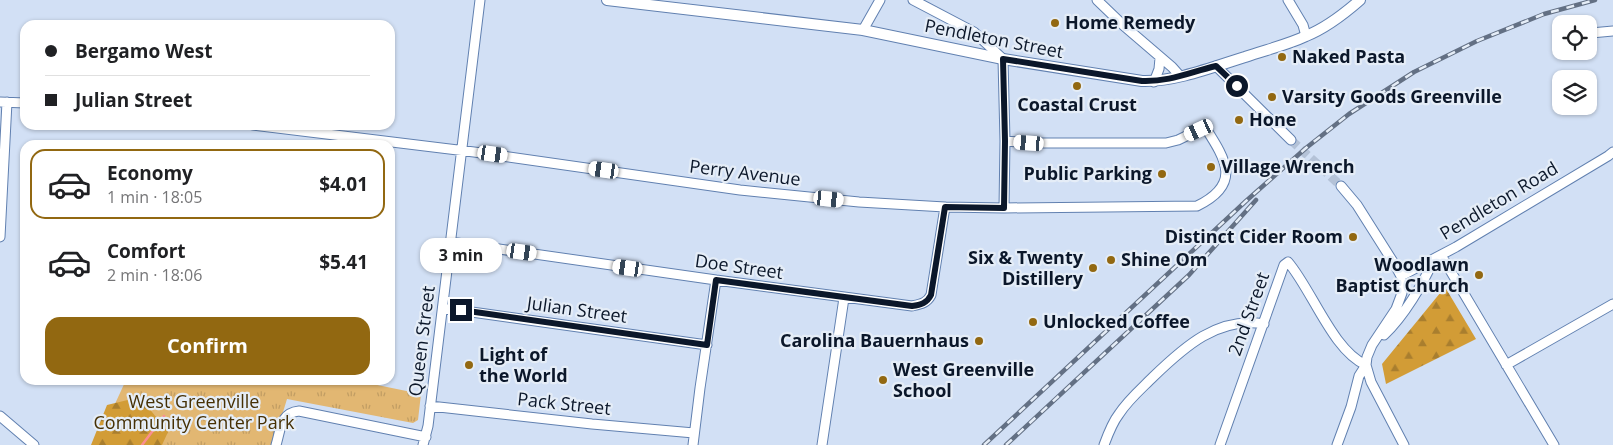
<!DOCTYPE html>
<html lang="en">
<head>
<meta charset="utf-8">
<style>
	:root { --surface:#fff; --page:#f6f6f6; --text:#202124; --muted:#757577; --line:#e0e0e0; --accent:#926811 }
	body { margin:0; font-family:"Open Sans",sans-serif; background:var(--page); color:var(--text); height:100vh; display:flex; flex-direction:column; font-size:19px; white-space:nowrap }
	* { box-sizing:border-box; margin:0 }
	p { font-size:16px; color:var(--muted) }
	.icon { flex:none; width:28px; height:28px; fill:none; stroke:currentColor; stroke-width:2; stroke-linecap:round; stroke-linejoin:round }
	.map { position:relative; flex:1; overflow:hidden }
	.sheet { position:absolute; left:20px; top:140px; width:375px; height:245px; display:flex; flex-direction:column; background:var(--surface); border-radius:15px; box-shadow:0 1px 4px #0004 }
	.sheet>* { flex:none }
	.banner { position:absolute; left:20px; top:20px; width:375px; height:110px; border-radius:15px; box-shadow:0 1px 4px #0004; display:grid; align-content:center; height:110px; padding:0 25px; background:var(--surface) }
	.buttons { position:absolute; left:1552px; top:15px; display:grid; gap:10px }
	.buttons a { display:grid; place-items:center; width:45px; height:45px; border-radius:10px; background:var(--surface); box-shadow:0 1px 4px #0004; font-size:25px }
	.end { position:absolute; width:22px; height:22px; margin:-11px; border:6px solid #0b172a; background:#fff; box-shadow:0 0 0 2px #fff }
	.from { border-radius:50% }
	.bubble { position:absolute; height:35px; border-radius:15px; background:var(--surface); box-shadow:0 1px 4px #0004; font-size:16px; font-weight:700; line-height:35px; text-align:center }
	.car { position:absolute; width:15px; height:30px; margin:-15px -8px; border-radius:6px; box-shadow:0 0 4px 1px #0007; background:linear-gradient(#fff 24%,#345 0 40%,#fff 0 76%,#345 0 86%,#fff 0) }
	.banner b { display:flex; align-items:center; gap:18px; height:48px; font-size:19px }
	.banner b+b { border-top:1px solid var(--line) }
	.banner i { width:12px; height:12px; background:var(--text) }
	ul { padding:9px 0 0; list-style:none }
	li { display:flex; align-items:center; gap:15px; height:70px; margin:0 10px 8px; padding:0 15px; border:2px solid transparent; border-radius:15px }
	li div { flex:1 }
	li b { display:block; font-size:19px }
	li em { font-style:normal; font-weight:700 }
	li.current { border-color:var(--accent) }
	li>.icon { width:45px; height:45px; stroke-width:1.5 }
	.button { display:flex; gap:10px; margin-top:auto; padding:10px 25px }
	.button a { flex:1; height:58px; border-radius:15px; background:var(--accent); color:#fff; font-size:20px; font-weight:700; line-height:58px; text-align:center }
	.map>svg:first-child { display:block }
	.grass { fill:url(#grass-tufts) }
	.forest { fill:url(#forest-firs) }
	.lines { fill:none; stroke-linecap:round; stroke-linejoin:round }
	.stream { stroke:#fa8e90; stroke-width:2.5 }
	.minor-tunnel { stroke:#b4c2d7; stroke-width:9; stroke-dasharray:9 4.5; stroke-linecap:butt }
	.minor-casing { stroke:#6180b0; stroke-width:11 }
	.major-casing { stroke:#6180b0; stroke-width:12 }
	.minor { stroke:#fff; stroke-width:9 }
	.major { stroke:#fff; stroke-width:10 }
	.rail-casing { stroke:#637084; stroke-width:4.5 }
	.rail { stroke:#e5edf7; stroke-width:2.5; stroke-dasharray:8; stroke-linecap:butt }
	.route { stroke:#0b172a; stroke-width:6 }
	.poi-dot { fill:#926811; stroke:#e5edf7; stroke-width:2 }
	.labels { text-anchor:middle; stroke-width:4.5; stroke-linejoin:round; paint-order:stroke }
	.poi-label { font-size:18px; font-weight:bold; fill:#0b172a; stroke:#e5edf7; text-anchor:start }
	.street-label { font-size:18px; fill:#0b172a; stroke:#e5edf7 }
	.park-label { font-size:18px; fill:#463004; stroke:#e5edf7 }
</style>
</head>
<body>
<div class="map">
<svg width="1613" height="445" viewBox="0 0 1613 445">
	<defs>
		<pattern id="grass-tufts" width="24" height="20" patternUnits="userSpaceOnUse" patternTransform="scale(1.25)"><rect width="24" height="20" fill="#e2b772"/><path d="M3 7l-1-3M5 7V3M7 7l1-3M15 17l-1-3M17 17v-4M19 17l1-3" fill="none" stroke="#c19d63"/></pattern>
		<pattern id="forest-firs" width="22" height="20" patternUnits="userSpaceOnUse" patternTransform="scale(1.25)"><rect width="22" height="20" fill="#d29c36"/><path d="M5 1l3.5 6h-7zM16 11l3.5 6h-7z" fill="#a97e2e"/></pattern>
	</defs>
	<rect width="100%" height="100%" fill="#d2e0f5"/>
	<path class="grass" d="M126,380H353L421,394L418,420L413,423L287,399L273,445H96Z"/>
	<path class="forest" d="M1445,287L1476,339L1386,384L1382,364Z
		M140,397L168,432L162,445H91L107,405Z"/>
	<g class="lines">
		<path class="stream" d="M142,445L164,416"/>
		<path class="minor-tunnel" d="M1291,140L1341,186"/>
		<defs>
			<path id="minor" d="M913,0L974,32L1003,59L1005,141L1004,208
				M1097,0L1123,25L1172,67L1180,76
				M1288,0L1303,25L1306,36
				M863,30L880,0
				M1591,33L1613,31
				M1216,66L1291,140
				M1154,82L1159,69L1160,58
				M0,102L25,103
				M253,125L474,152L740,190L859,202L945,207L1004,208L1197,206C1242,184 1226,160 1205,127L1178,140L1166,143H1029L1005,141
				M1341,186L1357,205L1395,265L1401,276L1402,293L1396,309L1372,345L1367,357L1366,365L1371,382L1404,445
				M0,237L7,102
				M450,242L716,280L912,306C921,304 927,303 931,295L945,207
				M1441,255L1554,445
				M1401,276L1456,247L1608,156L1613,152
				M443,308L707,345
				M1384,335C1404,316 1423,284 1434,259
				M1506,365L1613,304
				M430,406L592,424L694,433
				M0,416L34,445
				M276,445C281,429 280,413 299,411L426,437
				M423,445L428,426L480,0
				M693,445L700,388L716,280
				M822,445L844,298
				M1104,445C1108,434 1112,423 1119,414C1128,400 1141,389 1153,377C1184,347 1218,316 1264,324
				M1220,445L1284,265L1288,262C1312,290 1333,351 1366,365L1359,376L1351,407L1337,445"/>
			<path id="major" d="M607,0L863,30L1003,59L1142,81C1175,82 1213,67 1245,57C1265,50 1287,45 1306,36C1326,28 1344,14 1360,0"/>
		</defs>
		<use href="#minor" class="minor-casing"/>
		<use href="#major" class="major-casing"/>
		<use href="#minor" class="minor"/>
		<use href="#major" class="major"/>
		<defs>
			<path id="rail" d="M984,445L1246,201L1306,148L1349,114L1414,72L1477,41L1544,14L1595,0
				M1006,445L1189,275L1256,200"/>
		</defs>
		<use href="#rail" class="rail-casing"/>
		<use href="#rail" class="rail"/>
	</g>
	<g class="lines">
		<path class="route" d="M461,310L707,345L716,280L912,306C921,305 927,303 931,295L945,207L1004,208L1005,141L1003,59L1142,81C1170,82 1190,72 1216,66L1237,86"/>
	</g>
	<g class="poi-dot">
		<circle cx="1055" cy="23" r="5"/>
		<circle cx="1282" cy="57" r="5"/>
		<circle cx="1077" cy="86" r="5"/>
		<circle cx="1272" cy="97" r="5"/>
		<circle cx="1239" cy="120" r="5"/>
		<circle cx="1211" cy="167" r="5"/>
		<circle cx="1162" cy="174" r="5"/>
		<circle cx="1353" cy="237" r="5"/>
		<circle cx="1111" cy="260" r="5"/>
		<circle cx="1093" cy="268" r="5"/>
		<circle cx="1479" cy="275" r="5"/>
		<circle cx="1033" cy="322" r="5"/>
		<circle cx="979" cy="341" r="5"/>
		<circle cx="469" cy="365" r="5"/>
		<circle cx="883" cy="380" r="5"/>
	</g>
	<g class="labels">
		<g class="poi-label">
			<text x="1065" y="29">Home Remedy</text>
			<text x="1292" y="63">Naked Pasta</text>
			<text x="1282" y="103">Varsity Goods Greenville</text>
			<text x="1077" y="111" text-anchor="middle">Coastal Crust</text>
			<text x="1249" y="126">Hone</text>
			<text x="1221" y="173">Village Wrench</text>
			<text x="1152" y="180" text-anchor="end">Public Parking</text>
			<text x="1343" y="243" text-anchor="end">Distinct Cider Room</text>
			<text x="1083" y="264" text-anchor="end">Six &amp; Twenty<tspan x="1083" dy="21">Distillery</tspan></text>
			<text x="1121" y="266">Shine Om</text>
			<text x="1469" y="271" text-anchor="end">Woodlawn<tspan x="1469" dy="21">Baptist Church</tspan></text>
			<text x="1043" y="328">Unlocked Coffee</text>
			<text x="969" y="347" text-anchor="end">Carolina Bauernhaus</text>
			<text x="479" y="361">Light of<tspan x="479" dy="21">the World</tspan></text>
			<text x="893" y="376">West Greenville<tspan x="893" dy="21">School</tspan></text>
		</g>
		<g class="street-label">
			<text transform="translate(994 39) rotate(11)" y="6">Pendleton Street</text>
			<text transform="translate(745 173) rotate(7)" y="6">Perry Avenue</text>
			<text transform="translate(1499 201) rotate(-31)" y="6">Pendleton Road</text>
			<text transform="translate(739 267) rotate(8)" y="6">Doe Street</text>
			<text transform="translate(577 310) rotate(8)" y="6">Julian Street</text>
			<text transform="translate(1249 314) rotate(-70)" y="6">2nd Street</text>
			<text transform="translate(422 341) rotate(-83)" y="6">Queen Street</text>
			<text transform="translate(564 404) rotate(6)" y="6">Pack Street</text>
		</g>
		<g class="park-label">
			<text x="194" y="408">West Greenville<tspan x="194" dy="21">Community Center Park</tspan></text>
		</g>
	</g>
</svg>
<div class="buttons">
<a><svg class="icon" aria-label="locate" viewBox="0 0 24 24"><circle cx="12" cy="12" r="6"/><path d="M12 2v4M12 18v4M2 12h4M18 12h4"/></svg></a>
<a><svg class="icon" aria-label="layers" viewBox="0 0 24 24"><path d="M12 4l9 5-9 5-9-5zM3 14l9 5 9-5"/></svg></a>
</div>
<i class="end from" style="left:1237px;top:86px"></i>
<i class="end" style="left:461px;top:310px"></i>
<div class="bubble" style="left:420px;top:238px;width:82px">3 min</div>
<i class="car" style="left:1199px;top:130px;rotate:245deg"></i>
<i class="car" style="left:1029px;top:143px;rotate:274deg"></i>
<i class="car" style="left:493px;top:154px;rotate:98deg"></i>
<i class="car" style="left:604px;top:170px;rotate:278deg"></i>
<i class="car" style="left:829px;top:199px;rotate:96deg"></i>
<i class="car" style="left:522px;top:252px;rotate:98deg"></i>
<i class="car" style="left:628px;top:268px;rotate:278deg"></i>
<div class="banner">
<b><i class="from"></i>Bergamo West</b>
<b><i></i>Julian Street</b>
</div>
<section class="sheet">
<ul>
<li class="current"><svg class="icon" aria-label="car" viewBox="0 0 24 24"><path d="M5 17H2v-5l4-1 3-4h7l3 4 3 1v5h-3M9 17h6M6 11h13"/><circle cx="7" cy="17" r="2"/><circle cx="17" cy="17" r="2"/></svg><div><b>Economy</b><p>1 min · 18:05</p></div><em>$4.01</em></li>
<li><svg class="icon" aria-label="car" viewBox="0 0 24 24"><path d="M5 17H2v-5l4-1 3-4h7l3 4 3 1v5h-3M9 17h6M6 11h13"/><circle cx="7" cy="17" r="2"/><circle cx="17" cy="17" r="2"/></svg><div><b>Comfort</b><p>2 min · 18:06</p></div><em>$5.41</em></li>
</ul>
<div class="button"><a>Confirm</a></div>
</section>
</div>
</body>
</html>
